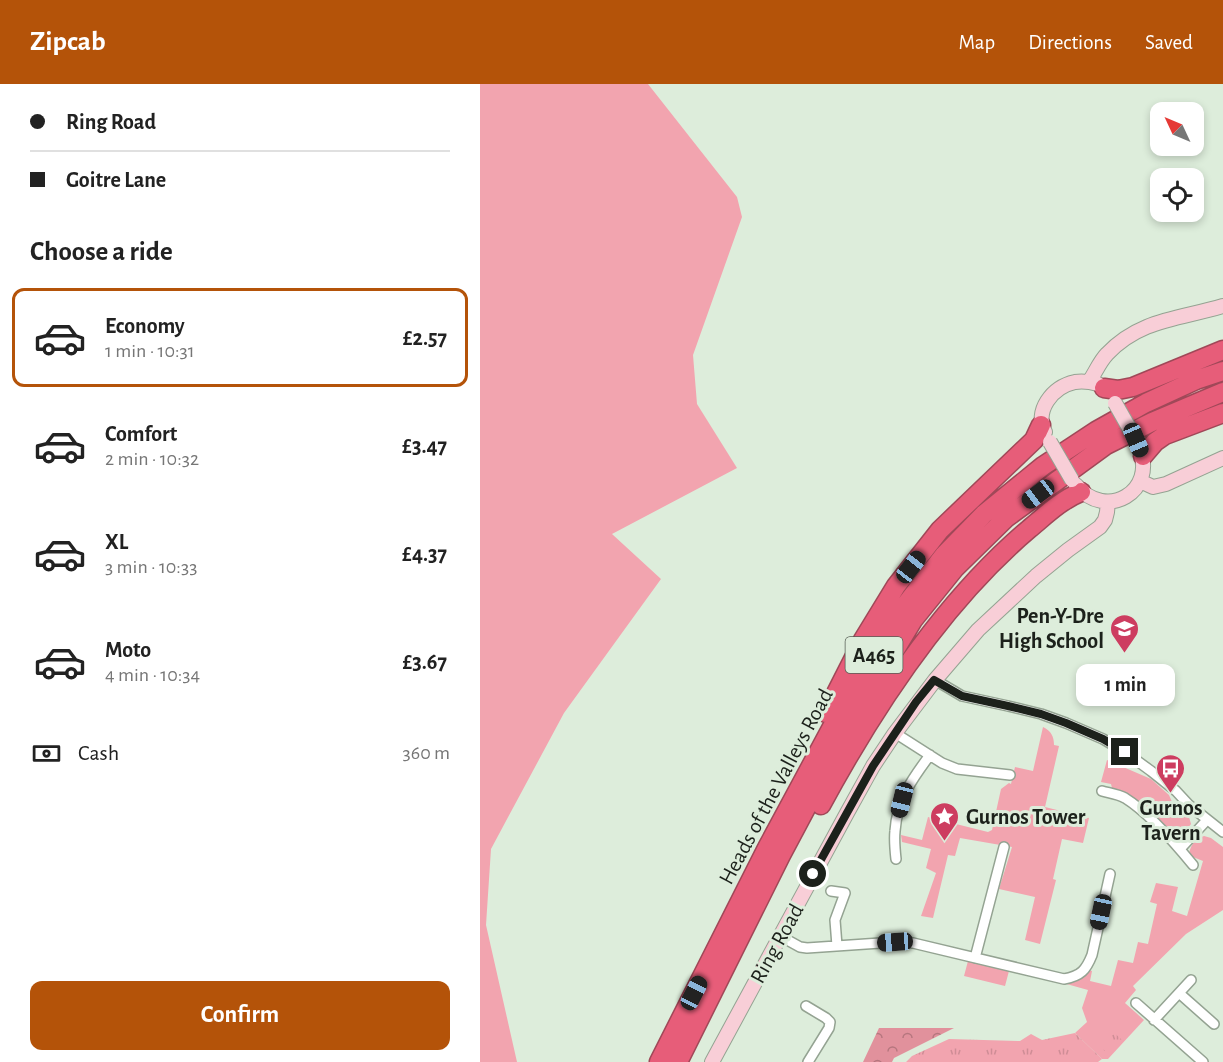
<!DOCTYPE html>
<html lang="en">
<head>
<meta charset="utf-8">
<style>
	:root { --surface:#fff; --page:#f6f6f6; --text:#222; --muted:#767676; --line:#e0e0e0; --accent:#b45309 }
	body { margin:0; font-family:"Alegreya Sans",sans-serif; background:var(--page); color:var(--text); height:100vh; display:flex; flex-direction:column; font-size:22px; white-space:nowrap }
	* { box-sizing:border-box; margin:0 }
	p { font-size:20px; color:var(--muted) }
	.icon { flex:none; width:33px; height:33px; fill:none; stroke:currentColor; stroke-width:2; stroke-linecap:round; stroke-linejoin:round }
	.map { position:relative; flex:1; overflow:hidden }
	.drawer { display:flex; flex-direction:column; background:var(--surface); width:480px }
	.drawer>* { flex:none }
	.top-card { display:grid; align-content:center; height:132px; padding:0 30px; background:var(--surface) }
	.needle { width:39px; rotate:314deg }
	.fabs { position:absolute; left:670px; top:18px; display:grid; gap:12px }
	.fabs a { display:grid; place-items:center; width:54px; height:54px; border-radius:12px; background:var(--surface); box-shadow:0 3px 9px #0003; font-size:30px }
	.end { position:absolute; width:27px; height:27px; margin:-14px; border:8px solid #1c211b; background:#fff; box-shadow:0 0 0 3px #fff }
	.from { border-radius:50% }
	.bubble { position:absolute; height:42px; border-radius:12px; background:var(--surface); box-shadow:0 3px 9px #0003; font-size:20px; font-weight:700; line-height:42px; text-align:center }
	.car { position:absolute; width:18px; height:36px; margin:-18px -9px; border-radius:8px; box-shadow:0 0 4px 2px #0007; background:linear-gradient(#222 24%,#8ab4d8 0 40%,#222 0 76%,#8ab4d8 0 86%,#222 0) }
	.top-card b { display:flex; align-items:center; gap:21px; height:57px; font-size:22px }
	.top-card b+b { border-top:2px solid var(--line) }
	.top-card i { width:15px; height:15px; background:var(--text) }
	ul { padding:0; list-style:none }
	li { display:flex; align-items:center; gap:18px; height:99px; margin:0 12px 9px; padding:0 18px; border:3px solid transparent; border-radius:12px }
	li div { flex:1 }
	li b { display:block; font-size:22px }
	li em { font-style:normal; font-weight:700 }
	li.on { border-color:var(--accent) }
	li>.icon { width:54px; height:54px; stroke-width:1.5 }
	h2 { padding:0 30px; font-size:27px; line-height:72px }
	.pay { display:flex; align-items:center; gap:15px; height:66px; padding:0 30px; font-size:22px }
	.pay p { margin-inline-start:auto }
	.button { display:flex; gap:12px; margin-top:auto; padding:12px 30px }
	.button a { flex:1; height:69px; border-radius:12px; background:var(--accent); color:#fff; font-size:24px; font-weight:700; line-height:69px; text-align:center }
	header { display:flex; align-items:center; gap:36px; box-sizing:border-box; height:84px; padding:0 30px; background:var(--accent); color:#fff }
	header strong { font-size:28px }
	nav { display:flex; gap:33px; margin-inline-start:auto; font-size:21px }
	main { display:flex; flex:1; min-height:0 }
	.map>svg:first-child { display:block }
	.green { fill:#f2a4af }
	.forest { fill:url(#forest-crowns) }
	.park { fill:url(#park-tufts) }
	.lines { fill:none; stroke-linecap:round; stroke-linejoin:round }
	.street-casing { stroke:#94a392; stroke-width:12 }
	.secondary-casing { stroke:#94a392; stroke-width:16 }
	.highway-casing { stroke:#a04858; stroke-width:21 }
	.street { stroke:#fff; stroke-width:9 }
	.secondary { stroke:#f8ced7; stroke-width:14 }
	.highway { stroke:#e75d79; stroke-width:18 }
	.secondary-bridge-casing { stroke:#94a392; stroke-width:16; stroke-linecap:butt }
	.secondary-bridge { stroke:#f8ced7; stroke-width:14 }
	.route { stroke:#1c211b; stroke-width:8 }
	.labels { text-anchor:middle; stroke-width:6; stroke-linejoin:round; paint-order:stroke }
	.shield { fill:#ddeddb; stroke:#565e55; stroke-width:1.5 }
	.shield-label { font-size:21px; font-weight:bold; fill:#1c211b }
	.poi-label { font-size:22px; font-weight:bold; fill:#1c211b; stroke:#ddeddb; text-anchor:end }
	.street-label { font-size:22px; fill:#1c211b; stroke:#ddeddb }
</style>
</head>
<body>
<header>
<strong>Zipcab</strong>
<nav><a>Map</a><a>Directions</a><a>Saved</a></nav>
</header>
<main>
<section class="drawer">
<div class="top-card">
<b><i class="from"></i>Ring Road</b>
<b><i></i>Goitre Lane</b>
</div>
<h2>Choose a ride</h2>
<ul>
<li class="on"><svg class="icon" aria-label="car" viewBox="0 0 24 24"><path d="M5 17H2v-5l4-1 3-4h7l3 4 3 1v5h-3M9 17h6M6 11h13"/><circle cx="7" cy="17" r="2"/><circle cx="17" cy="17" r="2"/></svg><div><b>Economy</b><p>1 min · 10:31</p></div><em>£2.57</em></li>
<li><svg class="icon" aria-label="car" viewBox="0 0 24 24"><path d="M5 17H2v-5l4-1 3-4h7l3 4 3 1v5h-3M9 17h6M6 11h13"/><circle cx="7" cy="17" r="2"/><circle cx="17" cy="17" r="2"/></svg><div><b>Comfort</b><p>2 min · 10:32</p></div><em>£3.47</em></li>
<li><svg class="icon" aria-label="car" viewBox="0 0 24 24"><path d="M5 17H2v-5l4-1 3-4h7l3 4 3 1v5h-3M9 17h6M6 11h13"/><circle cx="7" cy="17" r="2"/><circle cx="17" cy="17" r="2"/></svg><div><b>XL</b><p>3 min · 10:33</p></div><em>£4.37</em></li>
<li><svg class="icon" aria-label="car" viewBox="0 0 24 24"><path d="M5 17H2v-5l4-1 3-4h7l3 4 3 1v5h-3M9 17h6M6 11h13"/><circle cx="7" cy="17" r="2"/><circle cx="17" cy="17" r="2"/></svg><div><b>Moto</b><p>4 min · 10:34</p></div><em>£3.67</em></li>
</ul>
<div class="pay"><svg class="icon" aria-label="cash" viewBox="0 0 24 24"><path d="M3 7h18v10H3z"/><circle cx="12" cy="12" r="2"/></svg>Cash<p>360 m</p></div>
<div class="button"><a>Confirm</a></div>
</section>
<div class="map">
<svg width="743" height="978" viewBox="0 0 743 978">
	<defs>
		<pattern id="forest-crowns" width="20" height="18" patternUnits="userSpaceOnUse" patternTransform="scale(1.5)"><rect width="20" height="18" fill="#e1919c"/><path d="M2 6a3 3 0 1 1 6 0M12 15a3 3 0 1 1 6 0" fill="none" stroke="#b6767e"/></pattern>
		<pattern id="park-tufts" width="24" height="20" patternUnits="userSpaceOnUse" patternTransform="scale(1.5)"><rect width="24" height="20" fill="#f2a4af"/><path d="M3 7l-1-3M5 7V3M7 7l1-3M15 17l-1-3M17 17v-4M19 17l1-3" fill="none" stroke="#cf8d96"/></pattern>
	</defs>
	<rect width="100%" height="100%" fill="#ddeddb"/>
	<path class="green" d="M0,0H168L257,113L262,133L213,271L217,320L257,384L132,450L181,495L84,629L11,765L6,841L37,978H0Z
		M563,643C571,647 574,652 574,661L579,662L565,723L609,734L603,759L582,755L573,795L576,796L560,860L545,856L555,813L519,805L532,763L480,754L475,772L468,771L453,834L441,832L456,789L446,784L451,765L422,758L421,751L442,756L448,733L508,748L512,746L521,705L529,699L531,700L535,683L553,687Z
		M627,676L671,695L689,711L692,718L709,733L711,740L705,748L698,750L689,747L653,713L632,704L631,700L621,698Z
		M724,752L731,754L743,763V826L706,850L653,902L656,906L645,919L664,936L628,975H622L595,949L607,938L602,924L608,906L583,899L609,886L612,887L610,897L631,902L638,876L653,879L658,858L668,860L677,820L670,818L676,799L698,803L692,827L707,832L723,777L713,773L709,769C712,759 715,755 724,752Z
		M488,877L529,887L525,902L484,892Z"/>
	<path class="forest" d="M399,944H474L414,974L412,978H383Z"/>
	<path class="park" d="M627,942L642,956L628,970L614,957Z
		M595,949L622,975L618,978H426L432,972L469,955L540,957L551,950L562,956Z"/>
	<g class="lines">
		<defs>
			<path id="street" d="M455,596L482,612L528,622L561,630L586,639L623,655L645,668L671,687L696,707L709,721L743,748
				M415,649L462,679L477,685L530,691
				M622,707C629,709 638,710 645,714C669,729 695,759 713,781
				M700,765L727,736
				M416,775C415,766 414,756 415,747C417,716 432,695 450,671
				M351,807L365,809L355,836L357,862
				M300,852L320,863L327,864L415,858L433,859L584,895C601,892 606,886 612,871L630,790
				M495,874L524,763
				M699,909L734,940
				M656,919L723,978
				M326,922L346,934L350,938L349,944L328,978
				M674,936L711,896"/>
			<path id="secondary" d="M609,298C615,289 620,277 627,270C660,235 700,235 743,222
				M565,348C554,327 572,303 595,298C602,297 611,298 618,300
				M660,397L673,403L686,400L743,374
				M596,401C626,438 678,407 659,364
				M232,978L367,729L393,682L415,649L455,596L498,546L556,492L588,466L620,443L625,436L627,428L628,418"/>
			<path id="highway" d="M624,304L638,306L653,303L743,266
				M663,372L675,358L685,351L743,329
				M346,629L383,556L416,502L460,446L554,356L561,341
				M341,721C394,623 464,517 549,445C566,431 581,416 601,408
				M179,978L287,764L366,617L426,520L464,471L504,430L563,382L616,347L666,319L716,296L743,287
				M198,978L301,771L375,632L433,536L475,484L526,434L626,361L672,338L743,308"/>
		</defs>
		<use href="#street" class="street-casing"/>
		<use href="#secondary" class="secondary-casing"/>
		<use href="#highway" class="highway-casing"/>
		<use href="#street" class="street"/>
		<use href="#secondary" class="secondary"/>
		<use href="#highway" class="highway"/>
		<defs>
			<path id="secondary-bridge" d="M635,319L656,356
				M570,358L592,396"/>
		</defs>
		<use href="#secondary-bridge" class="secondary-bridge-casing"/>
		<use href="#secondary-bridge" class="secondary-bridge"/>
	</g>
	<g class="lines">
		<path class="route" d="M333,790L393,682L436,618L454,596L482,612L528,622L561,630L586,639L623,655L645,668"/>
	</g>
	<defs>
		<symbol id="school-pin" viewBox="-11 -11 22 30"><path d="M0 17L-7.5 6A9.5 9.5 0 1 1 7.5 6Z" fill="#cd3d60" stroke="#ddeddb"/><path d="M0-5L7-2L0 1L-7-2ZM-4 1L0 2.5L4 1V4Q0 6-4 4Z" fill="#fff"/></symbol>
		<symbol id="bus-pin" viewBox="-11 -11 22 30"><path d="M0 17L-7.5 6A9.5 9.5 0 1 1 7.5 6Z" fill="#cd3d60" stroke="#ddeddb"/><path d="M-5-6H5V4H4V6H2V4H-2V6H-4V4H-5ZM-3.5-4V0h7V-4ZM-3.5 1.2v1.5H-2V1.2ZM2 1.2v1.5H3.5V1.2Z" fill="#fff"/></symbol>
		<symbol id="sight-pin" viewBox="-11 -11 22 30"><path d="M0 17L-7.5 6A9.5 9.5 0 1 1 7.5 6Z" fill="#cd3d60" stroke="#ddeddb"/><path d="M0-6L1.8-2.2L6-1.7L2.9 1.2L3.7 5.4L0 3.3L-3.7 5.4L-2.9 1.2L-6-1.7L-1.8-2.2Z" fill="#fff"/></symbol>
	</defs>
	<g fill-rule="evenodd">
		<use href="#school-pin" x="628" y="528" width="33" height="45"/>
		<use href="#bus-pin" x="674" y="668" width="33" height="45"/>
		<use href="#sight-pin" x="448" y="716" width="33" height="45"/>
	</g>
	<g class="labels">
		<rect class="shield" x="365.5" y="553" width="57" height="36" rx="4.5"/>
		<g class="shield-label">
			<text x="394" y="578">A465</text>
		</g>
		<g class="poi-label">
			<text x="624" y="539">Pen-Y-Dre<tspan x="624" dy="25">High School</tspan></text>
			<text x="691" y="731" text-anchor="middle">Gurnos<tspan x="691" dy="25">Tavern</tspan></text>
			<text x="486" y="740" text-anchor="start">Gurnos Tower</text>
		</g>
		<g class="street-label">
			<text transform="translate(295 702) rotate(-62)" y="8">Heads of the Valleys Road</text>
			<text transform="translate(296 859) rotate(-61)" y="8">Ring Road</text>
		</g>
	</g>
</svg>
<div class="fabs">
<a><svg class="needle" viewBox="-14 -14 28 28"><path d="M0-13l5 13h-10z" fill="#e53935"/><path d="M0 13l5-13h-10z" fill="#767676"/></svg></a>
<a><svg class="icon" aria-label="locate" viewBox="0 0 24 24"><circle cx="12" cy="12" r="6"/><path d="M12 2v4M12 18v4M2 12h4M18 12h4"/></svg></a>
</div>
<i class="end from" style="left:333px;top:790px"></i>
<i class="end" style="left:645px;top:668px"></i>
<div class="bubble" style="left:596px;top:580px;width:99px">1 min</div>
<i class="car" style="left:656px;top:356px;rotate:157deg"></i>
<i class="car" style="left:558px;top:410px;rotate:233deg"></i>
<i class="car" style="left:431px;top:483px;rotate:38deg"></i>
<i class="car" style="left:422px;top:716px;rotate:194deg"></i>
<i class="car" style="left:621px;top:828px;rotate:192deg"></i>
<i class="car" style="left:415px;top:858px;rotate:266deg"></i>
<i class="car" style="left:214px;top:909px;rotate:27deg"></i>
</div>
</main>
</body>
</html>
